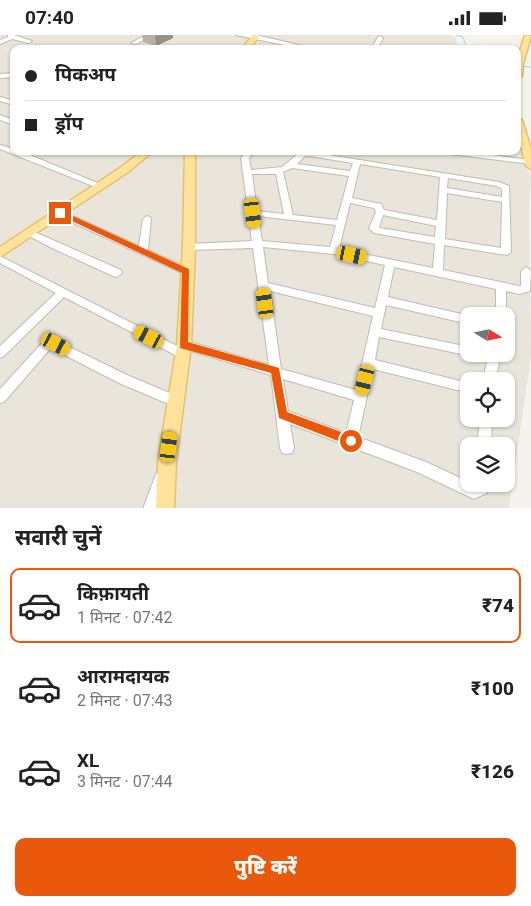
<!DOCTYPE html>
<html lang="hi">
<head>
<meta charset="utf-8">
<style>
	:root { --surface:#fff; --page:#f2f2f2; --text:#222; --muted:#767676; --line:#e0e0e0; --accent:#ea580c }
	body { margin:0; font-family:Roboto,"Noto Sans Devanagari",sans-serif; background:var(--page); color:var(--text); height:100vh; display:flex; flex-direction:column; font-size:19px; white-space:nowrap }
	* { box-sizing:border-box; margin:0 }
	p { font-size:16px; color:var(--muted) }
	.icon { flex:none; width:28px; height:28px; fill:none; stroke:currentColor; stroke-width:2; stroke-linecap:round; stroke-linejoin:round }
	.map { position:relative; height:473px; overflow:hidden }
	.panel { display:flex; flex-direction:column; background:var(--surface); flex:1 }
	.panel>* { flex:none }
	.top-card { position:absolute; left:10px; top:10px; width:511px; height:110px; border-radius:10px; box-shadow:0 1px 4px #0004; display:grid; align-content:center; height:110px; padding:0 15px; background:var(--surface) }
	.needle { width:32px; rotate:100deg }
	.controls { position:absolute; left:460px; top:272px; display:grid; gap:10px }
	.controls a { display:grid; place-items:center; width:55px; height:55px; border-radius:10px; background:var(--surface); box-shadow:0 1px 4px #0004; font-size:25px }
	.end { position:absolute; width:22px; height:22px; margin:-11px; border:6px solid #ea580c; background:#fff; box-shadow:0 0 0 2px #fff }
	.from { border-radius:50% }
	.car { position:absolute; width:15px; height:30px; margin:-15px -8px; border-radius:6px; box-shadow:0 0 4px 1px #0007; background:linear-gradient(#f5c518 24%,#345 0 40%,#f5c518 0 76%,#345 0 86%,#f5c518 0) }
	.top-card b { display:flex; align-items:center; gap:18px; height:48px; font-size:19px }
	.top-card b+b { border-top:1px solid var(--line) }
	.top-card i { width:12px; height:12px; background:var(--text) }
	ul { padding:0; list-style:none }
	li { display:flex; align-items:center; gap:15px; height:75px; margin:0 10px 8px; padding:0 5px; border:2px solid transparent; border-radius:10px }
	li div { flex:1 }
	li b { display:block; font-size:19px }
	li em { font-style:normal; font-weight:800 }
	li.on { border-color:var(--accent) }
	li>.icon { width:45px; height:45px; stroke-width:1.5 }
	h2 { padding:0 15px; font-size:22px; line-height:60px }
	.primary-button { display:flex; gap:10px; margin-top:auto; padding:10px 15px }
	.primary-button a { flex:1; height:58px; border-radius:10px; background:var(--accent); color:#fff; font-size:20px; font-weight:800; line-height:58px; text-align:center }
	.status { display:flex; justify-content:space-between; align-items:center; height:35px; padding:0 25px; background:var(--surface); direction:ltr }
	.status svg { height:14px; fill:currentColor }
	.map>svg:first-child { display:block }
	.residential { fill:#eae5da; fill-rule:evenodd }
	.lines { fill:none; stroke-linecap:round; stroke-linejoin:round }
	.stream { stroke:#a9d4f2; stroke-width:1 }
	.minor-casing { stroke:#c2bbae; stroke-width:2 }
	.major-casing { stroke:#e6c16a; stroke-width:3 }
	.minor { fill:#fff; fill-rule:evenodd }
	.major { fill:#ffe39c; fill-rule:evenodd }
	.wall { fill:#bab2a6 }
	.shaded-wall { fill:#979187 }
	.route { fill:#ea580c }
</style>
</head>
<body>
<div class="status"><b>07:40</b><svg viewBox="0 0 49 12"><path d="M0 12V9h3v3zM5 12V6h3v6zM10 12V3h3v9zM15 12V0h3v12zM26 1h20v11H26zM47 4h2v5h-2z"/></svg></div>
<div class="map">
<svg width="531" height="474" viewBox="0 0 531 474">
	<rect width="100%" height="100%" fill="#f6f3ec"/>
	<path class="residential" d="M0,0H450L456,3L458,14H14V116H518V104L531,143L529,168L531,321L509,473H0ZM469,281H506V319H469ZM469,346H506V384H469ZM469,411H506V449H469Z"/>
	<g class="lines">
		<path class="stream" d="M456,0L463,2L467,14
			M518,31L531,32"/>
		<defs>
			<path id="minor" d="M8,0H14L32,6L29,8L12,4L0,9V5L8,2Z
				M146,0H153L136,9L131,8Z
				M236,0H256L316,14H304Z
				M380,1L383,3L377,14H371L378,2Z
				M14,38V42L0,43V39Z
				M0,62L14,66V70L0,66Z
				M0,80L14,85V90L0,85Z
				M0,110L14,114V116H20L105,151L104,153H98L0,114Z
				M247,116H255L249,123L251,135L282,132L300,117H309L499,147L509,151L511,217L509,219L506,220L444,210L443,235L519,251H521V236L526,232L531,236L530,256L519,259L506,256V281H496V254L394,232L388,262L470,281H469V289L386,270L381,294L469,312V319H501L495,346H483L487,326L471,321L379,302L375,325L469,348V358L373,334L358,402L426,427L469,447V449H489L487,458L474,464L417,437L290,389L294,413L292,418L287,419L282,418L280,413L271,340L187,315L189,319L187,322L183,324L179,322L64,262L4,321L0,323V311L56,258L0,228V221L179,312L180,307L184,305L269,330L253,213L189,215L184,212L189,209L252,206L241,123ZM305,121H309L353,128L350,136L297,129ZM360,129L440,142L437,185L384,175L381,169L352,163ZM292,133L349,141L337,185L293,180L283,137ZM252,139H276L284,179L257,176ZM448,143L497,151L502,154V162L447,153ZM447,158L502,167L501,213L445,204ZM350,168L374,173L376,177L369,193L374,198L435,209L433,233L339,214ZM383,180L436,191L435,202L380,193L379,192ZM258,181L336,190L330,212L262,206ZM263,212L334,219L385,230L375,273L268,248ZM270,256L373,281L356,355L281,334ZM283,344L354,365L346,398L288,376Z
				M439,116H463L529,125H531V129L443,118Z
				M59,175L139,211L143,184L147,181L150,182L151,184L148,215L190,234L191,236L186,240L182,238L56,180L55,178L56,176Z
				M30,195L121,235L122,238L117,242L113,241L52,213L27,200L25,198L27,196Z
				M51,303L127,340L179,362L181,366L179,370L175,372L171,370L119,348L51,313L4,367L0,368V354L42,308Z
				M480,384H492L491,411H477Z
				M161,437L166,439L168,444L157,474H143L156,439Z"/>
			<path id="major" d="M253,0H260L249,14H242Z
				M525,0L531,1L523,29L522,41L518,43V22Z
				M518,82L522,85L531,114V134L526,131L518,99Z
				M142,116H153L128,137L0,222V212L120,133Z
				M185,116H195V212L191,310L176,427L174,474H156L158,427L177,310L183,212Z"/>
		</defs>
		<use href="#minor" class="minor-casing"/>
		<use href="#major" class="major-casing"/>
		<use href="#minor" class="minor"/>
		<use href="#major" class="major"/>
	</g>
	<path class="wall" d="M142,0H173V3L156,11L143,7Z"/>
	<path class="shaded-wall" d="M158,0H173V3L156,11L155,1Z"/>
	<path class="route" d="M57,176H62L189,234L188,307L279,333L287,377L355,402V409L351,411L279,383L271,338L180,313L182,238L57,179Z"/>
</svg>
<div class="controls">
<a><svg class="needle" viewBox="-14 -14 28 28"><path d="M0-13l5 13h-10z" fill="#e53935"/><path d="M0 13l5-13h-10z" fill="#767676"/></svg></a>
<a><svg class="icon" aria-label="locate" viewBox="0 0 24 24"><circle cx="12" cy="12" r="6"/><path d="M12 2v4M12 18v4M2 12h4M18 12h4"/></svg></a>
<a><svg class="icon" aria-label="layers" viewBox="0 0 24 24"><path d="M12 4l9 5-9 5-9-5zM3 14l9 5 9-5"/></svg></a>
</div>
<i class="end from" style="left:351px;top:406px"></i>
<i class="end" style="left:60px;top:178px"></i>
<i class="car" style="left:253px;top:178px;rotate:173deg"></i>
<i class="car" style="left:352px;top:220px;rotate:102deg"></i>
<i class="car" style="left:265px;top:268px;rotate:352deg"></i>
<i class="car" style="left:149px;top:302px;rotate:297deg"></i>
<i class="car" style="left:56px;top:309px;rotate:117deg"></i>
<i class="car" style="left:365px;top:345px;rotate:194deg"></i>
<i class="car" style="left:169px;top:412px;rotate:7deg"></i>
<div class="top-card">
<b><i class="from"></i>पिकअप</b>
<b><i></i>ड्रॉप</b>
</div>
</div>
<section class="panel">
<h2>सवारी चुनें</h2>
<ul>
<li class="on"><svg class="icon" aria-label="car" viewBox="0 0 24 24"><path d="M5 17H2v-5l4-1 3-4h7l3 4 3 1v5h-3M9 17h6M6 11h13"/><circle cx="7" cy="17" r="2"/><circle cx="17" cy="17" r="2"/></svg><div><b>किफ़ायती</b><p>1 मिनट · 07:42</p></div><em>₹74</em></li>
<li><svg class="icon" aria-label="car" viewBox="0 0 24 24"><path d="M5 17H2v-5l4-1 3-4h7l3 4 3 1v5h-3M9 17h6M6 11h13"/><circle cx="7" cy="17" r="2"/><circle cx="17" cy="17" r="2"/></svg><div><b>आरामदायक</b><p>2 मिनट · 07:43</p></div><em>₹100</em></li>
<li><svg class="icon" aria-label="car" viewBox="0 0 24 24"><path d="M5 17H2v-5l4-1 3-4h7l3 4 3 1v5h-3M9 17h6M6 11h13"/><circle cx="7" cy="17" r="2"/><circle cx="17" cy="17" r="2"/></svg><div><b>XL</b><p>3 मिनट · 07:44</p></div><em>₹126</em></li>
</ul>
<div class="primary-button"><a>पुष्टि करें</a></div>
</section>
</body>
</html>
